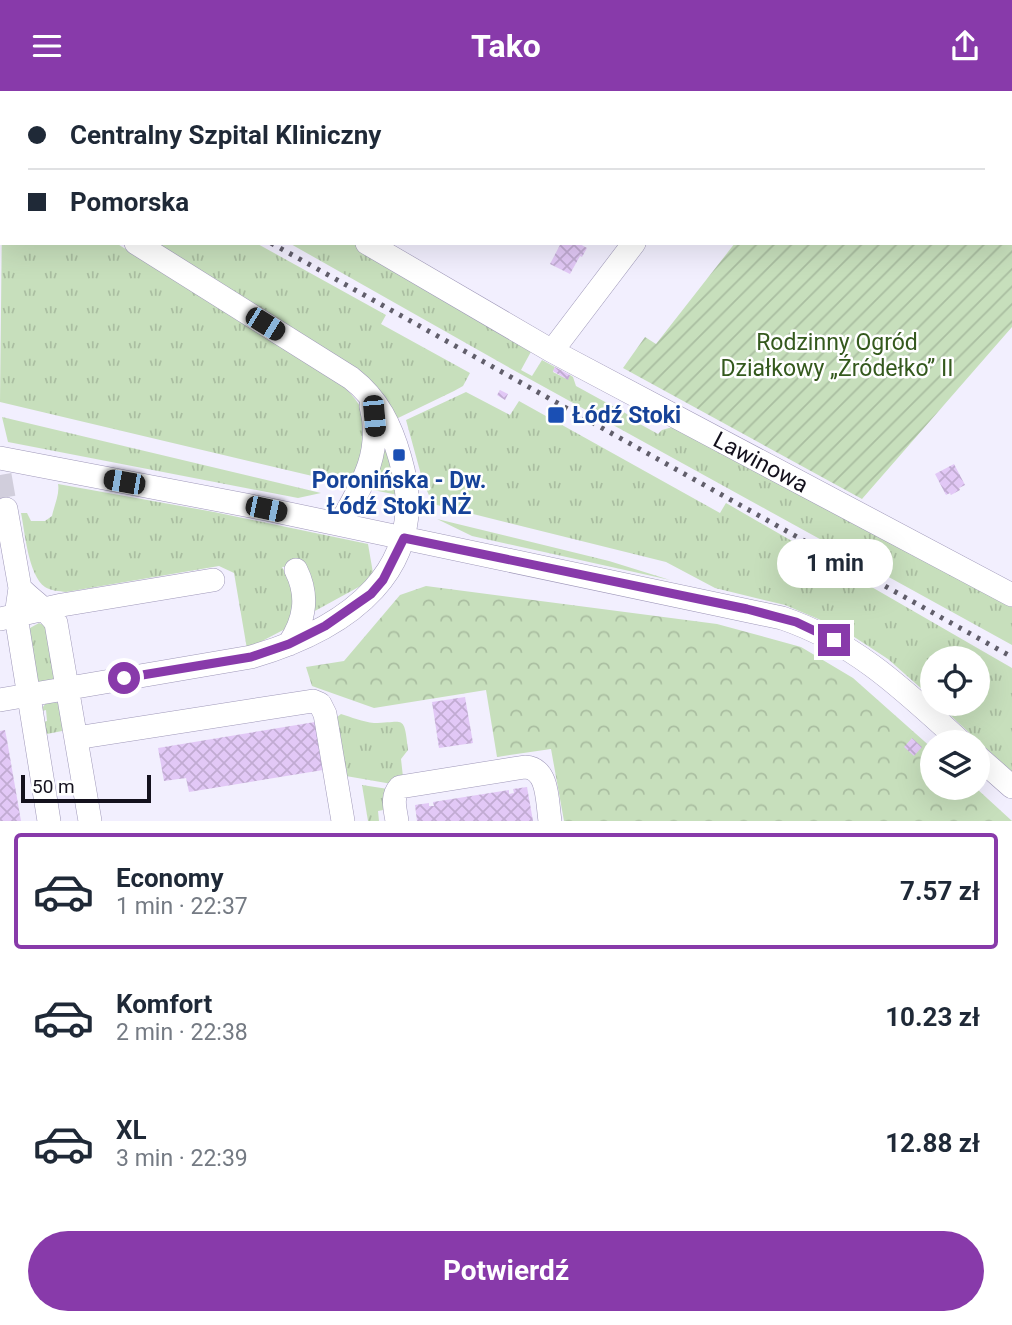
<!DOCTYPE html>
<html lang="pl">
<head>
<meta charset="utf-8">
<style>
	:root { --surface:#fff; --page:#f2f2f3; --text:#1f2937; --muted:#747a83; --line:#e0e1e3; --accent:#883aaa }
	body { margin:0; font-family:Roboto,sans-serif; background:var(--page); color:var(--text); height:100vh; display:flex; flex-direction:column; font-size:26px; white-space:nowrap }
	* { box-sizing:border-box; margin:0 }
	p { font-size:23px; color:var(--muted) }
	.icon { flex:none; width:38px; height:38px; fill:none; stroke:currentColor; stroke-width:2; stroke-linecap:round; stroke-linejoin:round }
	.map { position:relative; height:730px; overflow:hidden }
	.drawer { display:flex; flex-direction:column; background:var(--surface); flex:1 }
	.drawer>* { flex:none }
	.hud { position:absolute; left:0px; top:0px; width:1013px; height:154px; box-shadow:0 7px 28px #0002; display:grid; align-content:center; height:154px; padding:0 28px; background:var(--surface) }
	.controls { position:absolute; left:920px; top:555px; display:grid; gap:14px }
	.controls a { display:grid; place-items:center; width:70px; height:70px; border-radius:50%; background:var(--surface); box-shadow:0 7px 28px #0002; font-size:35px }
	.scale { position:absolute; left:21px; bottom:18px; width:130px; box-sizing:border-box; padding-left:7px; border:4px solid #14111d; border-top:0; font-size:19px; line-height:24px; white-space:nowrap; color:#14111d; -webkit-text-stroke:5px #fff; paint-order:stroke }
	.end { position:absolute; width:32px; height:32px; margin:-16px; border:9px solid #883aaa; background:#fff; box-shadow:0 0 0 4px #fff }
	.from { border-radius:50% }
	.bubble { position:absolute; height:49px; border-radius:24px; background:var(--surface); box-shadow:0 7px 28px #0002; font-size:23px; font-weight:700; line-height:49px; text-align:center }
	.car { position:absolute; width:21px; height:42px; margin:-21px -10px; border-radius:9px; box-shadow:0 0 5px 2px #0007; background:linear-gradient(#222 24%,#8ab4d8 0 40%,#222 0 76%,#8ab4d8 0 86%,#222 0) }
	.hud b { display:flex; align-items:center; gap:24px; height:66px; font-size:26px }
	.hud b+b { border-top:2px solid var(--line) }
	.hud i { width:18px; height:18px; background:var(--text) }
	ul { padding:12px 0 0; list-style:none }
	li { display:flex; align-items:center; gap:21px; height:116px; margin:0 14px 10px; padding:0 14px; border:4px solid transparent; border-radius:7px }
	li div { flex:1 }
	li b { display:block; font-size:26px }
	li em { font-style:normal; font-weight:700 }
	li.active { border-color:var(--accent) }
	li>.icon { width:63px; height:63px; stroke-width:1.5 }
	.action { display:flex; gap:14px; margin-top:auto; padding:14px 28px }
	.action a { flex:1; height:80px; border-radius:42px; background:var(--accent); color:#fff; font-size:28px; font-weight:700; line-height:80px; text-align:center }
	header { display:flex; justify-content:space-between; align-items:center; height:91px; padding:0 28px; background:var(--accent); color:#fff; font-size:32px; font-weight:700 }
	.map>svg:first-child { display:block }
	.grass { fill:url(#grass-tufts) }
	.forest { fill:url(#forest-crowns) }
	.garden { fill:url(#garden-furrows) }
	.building { fill:url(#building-cross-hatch) }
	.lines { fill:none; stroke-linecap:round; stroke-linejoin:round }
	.minor-tunnel { stroke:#d1cedc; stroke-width:23; stroke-dasharray:23 11; stroke-linecap:butt }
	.minor-casing { stroke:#9f98b9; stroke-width:24 }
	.minor { stroke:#fff; stroke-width:23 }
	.rail { stroke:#615e6b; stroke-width:5; stroke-dasharray:3.5 7; stroke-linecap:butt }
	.route { stroke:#883aaa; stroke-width:9 }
	.transit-dot { fill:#1a4fb4; stroke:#fff; stroke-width:2.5 }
	.labels { text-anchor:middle; stroke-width:5; stroke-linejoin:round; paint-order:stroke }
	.park-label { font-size:23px; fill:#34591d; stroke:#fff }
	.transit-label { font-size:23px; font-weight:bold; fill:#164399; stroke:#fff; text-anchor:start }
	.street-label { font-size:23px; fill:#14111d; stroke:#fff }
</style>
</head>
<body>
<header><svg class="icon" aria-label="menu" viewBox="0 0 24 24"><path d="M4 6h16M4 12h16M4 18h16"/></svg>Tako<svg class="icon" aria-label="share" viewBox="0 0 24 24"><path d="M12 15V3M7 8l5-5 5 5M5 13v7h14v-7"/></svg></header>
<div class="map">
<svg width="1012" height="730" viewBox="0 0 1012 730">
	<defs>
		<pattern id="grass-tufts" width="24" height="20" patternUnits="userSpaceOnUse" patternTransform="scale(1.75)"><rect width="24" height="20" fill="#c7dfbc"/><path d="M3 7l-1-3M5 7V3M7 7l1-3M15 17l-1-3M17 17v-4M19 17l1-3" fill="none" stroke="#aabea1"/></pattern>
		<pattern id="forest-crowns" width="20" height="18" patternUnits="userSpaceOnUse" patternTransform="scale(1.75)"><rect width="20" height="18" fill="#c7dfbc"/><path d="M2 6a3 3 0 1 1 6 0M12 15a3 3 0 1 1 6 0" fill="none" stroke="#aabea1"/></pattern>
		<pattern id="garden-furrows" width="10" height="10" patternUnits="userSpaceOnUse" patternTransform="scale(1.75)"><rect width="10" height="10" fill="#c7dfbc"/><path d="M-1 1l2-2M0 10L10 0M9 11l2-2" fill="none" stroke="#aabea1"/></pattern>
		<pattern id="building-cross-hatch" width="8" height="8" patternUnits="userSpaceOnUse" patternTransform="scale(1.75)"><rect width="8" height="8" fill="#e2c8f6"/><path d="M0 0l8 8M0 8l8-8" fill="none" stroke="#c1abd2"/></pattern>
	</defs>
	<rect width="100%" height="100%" fill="#f2effe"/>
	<path class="grass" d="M0,0L24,2H2L0,104Z
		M151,0H281L280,2Z
		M2,128V152H116L338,291C363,311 371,330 363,360C358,375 356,384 342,392L0,311Z
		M156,152H256L386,224L381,233L470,282L463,295L454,300L396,328L386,307L357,278Z
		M289,152H354L533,257L521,279L532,285L542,269L555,276L553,281L567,288L570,284L573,286L576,295L627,323L629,327L658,343L662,339L676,335L1012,511V554L517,281Z
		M466,301L510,324L519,310L720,422L726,412L1012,577V681L938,613L978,612V567H933V608L888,568L842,538L785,514L715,497L666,471L433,413L423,391L406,329Z
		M2,326L321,402L298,407L8,351Z
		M383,340L398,404L373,399Z
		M58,393L214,421L368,453L373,482L366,492L313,521L303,474L282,476C296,499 295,512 287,537L247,558L234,482L219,475L66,501C59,500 51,500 45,496C28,484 25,441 21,422H27L31,430H45L52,425C54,415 60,403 58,393Z
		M437,428L609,470L670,489L472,445Z
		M39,532L48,536L58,580L54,589L42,592L37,590L27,541L30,537Z
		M55,611L60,613L67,639L42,644L40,632L47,630L46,619L39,621L46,612Z
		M341,623C351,626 363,631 374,632C404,632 404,622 408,659L401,668L403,686L392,693L346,685L336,627Z
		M362,694L388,698L389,718L378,720L379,730H368Z"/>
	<path class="forest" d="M426,495L717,533L801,556L853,587L933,658V696L976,697L1012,730H564L551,658L497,666L486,599L374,617L312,595L306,576L344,570L400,504Z"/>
	<path class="garden" d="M853,0H983L987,2H852Z
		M1012,15V236L862,408L623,277L645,246L656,253L735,152H1012Z"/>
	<path class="building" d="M561,152H578L587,157L582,166L580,165L570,183L550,173Z
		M555,276L570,284L568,289L553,280Z
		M500,299L508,303L505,309L497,304Z
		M954,373L965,394L959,397L960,399L951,404L950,402L946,404L935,383Z
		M465,606L473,652L439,657L432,611Z
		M315,631L323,679L189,701L186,687L164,690L158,657Z
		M5,639L7,649L21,730H0V640Z
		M912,647L922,656L914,665L904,656Z
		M527,696L533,730H417L415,714L429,712V715H434L433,711L509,699V703L514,702L513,698Z"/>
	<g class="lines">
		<path class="minor-tunnel" d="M0,384L6,418"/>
		<defs>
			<path id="minor" d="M140,0L142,2
				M750,2L751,0
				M0,116L2,115
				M367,152L552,260L1012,504
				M552,260L634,152
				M0,367L266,418L782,527C856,552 905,600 961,651
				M6,418L20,497L16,525L49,730
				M340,433C362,394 383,361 371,315
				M20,497C32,510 47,518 56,532L90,730
				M0,528L62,514L213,489
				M289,553C305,529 309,505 296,479
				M0,609L251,566C347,538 433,479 400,367C391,335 378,308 351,287L136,152
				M76,647L313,610L320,613L325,623L343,730
				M978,666L1012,696
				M397,730C395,717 391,706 400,696L525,676C549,677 547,711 550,730"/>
		</defs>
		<use href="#minor" class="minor-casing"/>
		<use href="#minor" class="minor"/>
		<path class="rail" d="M33,0L36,2
			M271,152L1012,566"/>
	</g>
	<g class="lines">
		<path class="route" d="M124,587L251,566L289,553L325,535L371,503L383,489L404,447L747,518L796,531L834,549"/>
	</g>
	<g class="transit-dot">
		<rect x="547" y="315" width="18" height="18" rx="3.5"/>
		<rect x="392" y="357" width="14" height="14" rx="3.5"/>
	</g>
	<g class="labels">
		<g class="park-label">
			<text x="837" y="259">Rodzinny Ogród<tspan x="837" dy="26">Działkowy „Źródełko” II</tspan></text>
		</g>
		<g class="transit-label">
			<text x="572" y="332">Łódź Stoki</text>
			<text x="399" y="397" text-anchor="middle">Poronińska - Dw.<tspan x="399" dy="26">Łódź Stoki NŻ</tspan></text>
		</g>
		<g class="street-label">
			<text transform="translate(761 371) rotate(28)" y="8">Lawinowa</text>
		</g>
	</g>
</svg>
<div class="controls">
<a><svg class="icon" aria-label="locate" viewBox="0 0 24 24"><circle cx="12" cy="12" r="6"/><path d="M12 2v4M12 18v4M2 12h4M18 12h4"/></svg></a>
<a><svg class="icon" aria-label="layers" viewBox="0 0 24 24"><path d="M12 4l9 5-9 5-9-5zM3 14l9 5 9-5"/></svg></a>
</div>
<div class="scale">50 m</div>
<i class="end from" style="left:124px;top:587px"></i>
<i class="end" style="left:834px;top:549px"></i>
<div class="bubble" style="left:777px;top:448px;width:116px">1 min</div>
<i class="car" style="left:265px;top:233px;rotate:122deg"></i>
<i class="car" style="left:374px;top:325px;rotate:175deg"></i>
<i class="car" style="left:124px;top:391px;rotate:280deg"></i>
<i class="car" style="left:266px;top:418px;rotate:102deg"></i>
<div class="hud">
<b><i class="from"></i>Centralny Szpital Kliniczny</b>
<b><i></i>Pomorska</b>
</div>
</div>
<section class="drawer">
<ul>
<li class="active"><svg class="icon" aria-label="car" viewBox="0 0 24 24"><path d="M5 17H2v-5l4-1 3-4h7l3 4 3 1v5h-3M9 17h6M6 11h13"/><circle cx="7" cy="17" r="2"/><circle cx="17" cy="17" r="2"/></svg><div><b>Economy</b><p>1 min · 22:37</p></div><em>7.57 zł</em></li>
<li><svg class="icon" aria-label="car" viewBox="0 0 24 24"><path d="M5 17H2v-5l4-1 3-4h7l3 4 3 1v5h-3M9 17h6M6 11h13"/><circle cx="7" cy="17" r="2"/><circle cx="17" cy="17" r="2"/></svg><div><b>Komfort</b><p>2 min · 22:38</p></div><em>10.23 zł</em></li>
<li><svg class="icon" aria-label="car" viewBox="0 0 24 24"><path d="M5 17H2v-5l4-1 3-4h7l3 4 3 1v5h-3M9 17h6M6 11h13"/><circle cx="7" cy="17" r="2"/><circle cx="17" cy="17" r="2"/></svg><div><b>XL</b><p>3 min · 22:39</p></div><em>12.88 zł</em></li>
</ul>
<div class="action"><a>Potwierdź</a></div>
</section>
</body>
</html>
